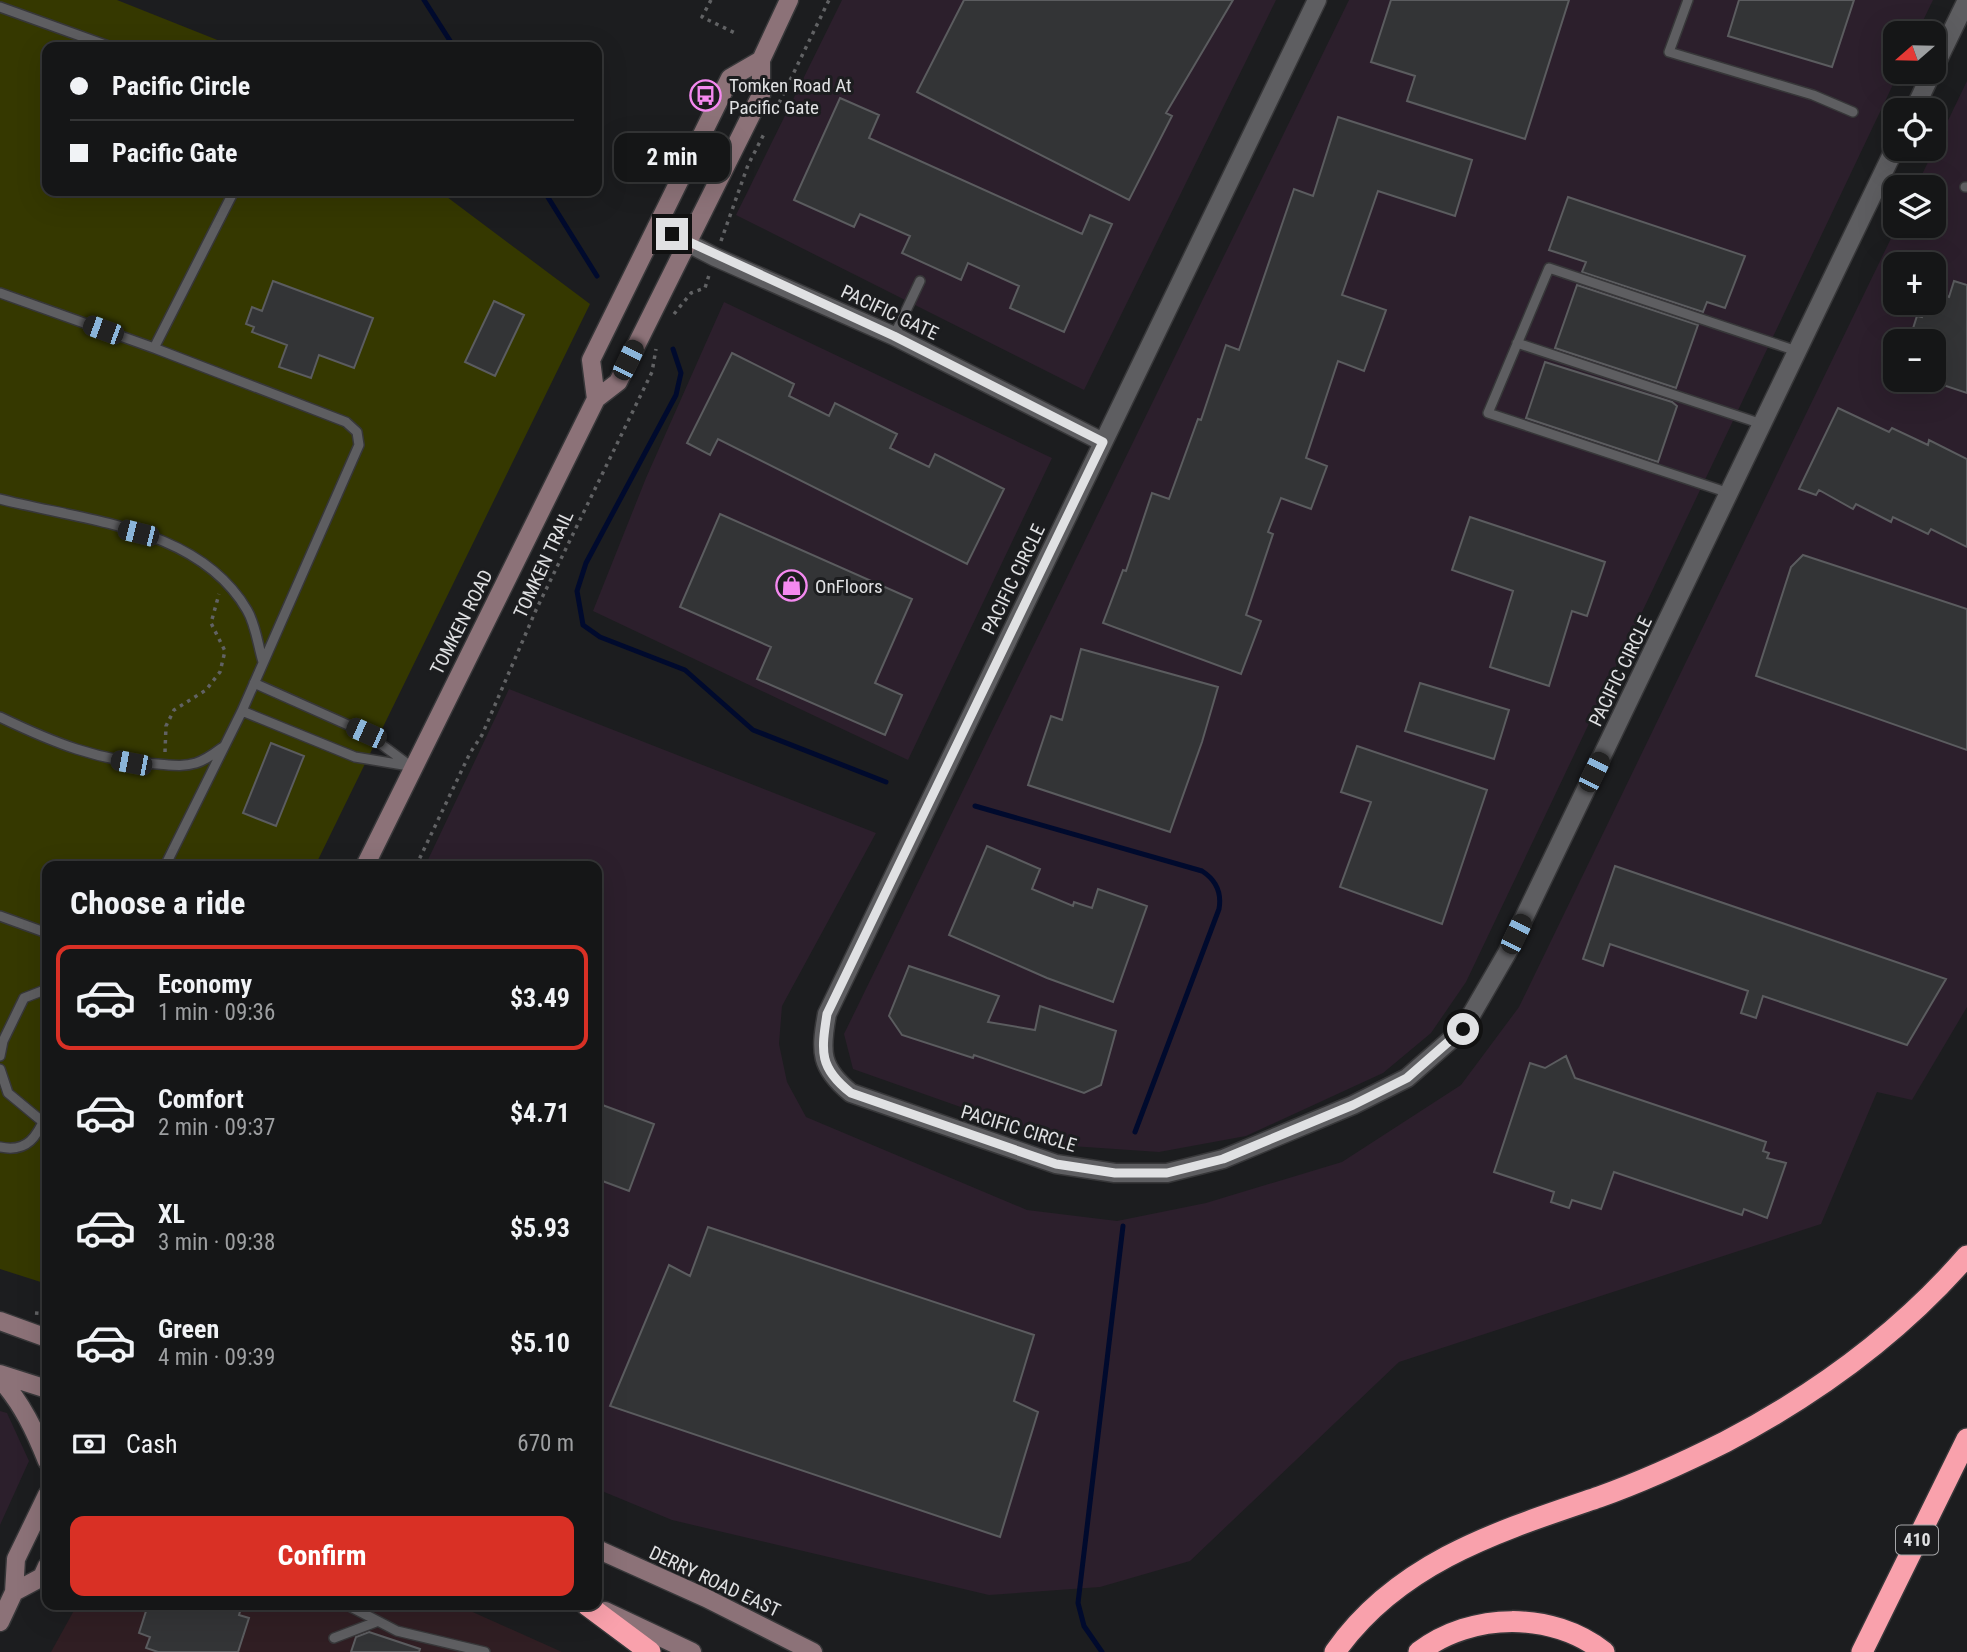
<!DOCTYPE html>
<html lang="en">
<head>
<meta charset="utf-8">
<style>
	:root { --surface:#151617; --page:#1e1f20; --text:#f1f3f6; --muted:#9d9fa1; --line:#343536; --accent:#d93025 }
	body { margin:0; font-family:"Roboto Condensed",sans-serif; background:var(--page); color:var(--text); height:100vh; display:flex; flex-direction:column; font-size:26px; white-space:nowrap }
	* { box-sizing:border-box; margin:0 }
	p { font-size:23px; color:var(--muted) }
	.icon { flex:none; width:38px; height:38px; fill:none; stroke:currentColor; stroke-width:2; stroke-linecap:round; stroke-linejoin:round }
	.map { position:relative; flex:1; overflow:hidden }
	.side { position:absolute; left:42px; top:861px; width:560px; height:749px; display:flex; flex-direction:column; background:var(--surface); border-radius:14px; box-shadow:0 7px 28px #0002,0 0 0 2px var(--line) }
	.side>* { flex:none }
	.banner { position:absolute; left:42px; top:42px; width:560px; height:154px; border-radius:14px; box-shadow:0 7px 28px #0002,0 0 0 2px var(--line); display:grid; align-content:center; height:154px; padding:0 28px; background:var(--surface) }
	.needle { width:46px; rotate:250deg }
	.tools { position:absolute; left:1883px; top:21px; display:grid; gap:14px }
	.tools a { display:grid; place-items:center; width:63px; height:63px; border-radius:14px; background:var(--surface); box-shadow:0 7px 28px #0002,0 0 0 2px var(--line); font-size:35px }
	.end { position:absolute; width:32px; height:32px; margin:-16px; border:9px solid #e0e1e3; background:#111; box-shadow:0 0 0 4px #111 }
	.from { border-radius:50% }
	.bubble { position:absolute; height:49px; border-radius:14px; background:var(--surface); box-shadow:0 7px 28px #0002,0 0 0 2px var(--line); font-size:23px; font-weight:700; line-height:49px; text-align:center }
	.car { position:absolute; width:21px; height:42px; margin:-21px -10px; border-radius:9px; box-shadow:0 0 5px 2px #0007; background:linear-gradient(#222 24%,#8ab4d8 0 40%,#222 0 76%,#8ab4d8 0 86%,#222 0) }
	.banner b { display:flex; align-items:center; gap:24px; height:66px; font-size:26px }
	.banner b+b { border-top:2px solid var(--line) }
	.banner i { width:18px; height:18px; background:var(--text) }
	ul { padding:0; list-style:none }
	li { display:flex; align-items:center; gap:21px; height:105px; margin:0 14px 10px; padding:0 14px; border:4px solid transparent; border-radius:14px }
	li div { flex:1 }
	li b { display:block; font-size:26px }
	li em { font-style:normal; font-weight:700 }
	li.active { border-color:var(--accent) }
	li>.icon { width:63px; height:63px; stroke-width:1.5 }
	h2 { padding:0 28px; font-size:32px; line-height:84px }
	.pay { display:flex; align-items:center; gap:18px; height:77px; padding:0 28px; font-size:26px }
	.pay p { margin-inline-start:auto }
	.action { display:flex; gap:14px; margin-top:auto; padding:14px 28px }
	.action a { flex:1; height:80px; border-radius:14px; background:var(--accent); color:#fff; font-size:28px; font-weight:700; line-height:80px; text-align:center }
	.map>svg:first-child { display:block }
	.commercial { fill:#301e23 }
	.industrial { fill:#2c1f2c; fill-rule:evenodd }
	.green { fill:#353800 }
	.lines { fill:none; stroke-linecap:round; stroke-linejoin:round }
	.stream { stroke:#000a2d; stroke-width:5 }
	.building { fill:#333436; stroke:#5b5c5f; stroke-width:2 }
	.service-casing { stroke:#373739; stroke-width:12 }
	.minor-casing { stroke:#373739; stroke-width:21 }
	.secondary-casing { stroke:#373739; stroke-width:21 }
	.motorway-casing { stroke:#373739; stroke-width:24 }
	.path { stroke:#616264; stroke-width:3.5; stroke-dasharray:3.5 5; stroke-linecap:butt }
	.service { stroke:#5e5e61; stroke-width:9 }
	.minor { stroke:#5e5e61; stroke-width:18 }
	.secondary { stroke:#8c7278; stroke-width:18 }
	.motorway { stroke:#f9a1ac; stroke-width:21 }
	.route { stroke:#e0e1e3; stroke-width:9 }
	.labels { text-anchor:middle; stroke-width:6; stroke-linejoin:round; paint-order:stroke }
	.shield { fill:#1c1d1f; stroke:#a5a6a8; stroke-width:2 }
	.shield-label { font-size:18px; font-weight:bold; fill:#e0e1e3 }
	.poi-label { font-size:19px; fill:#e0e1e3; stroke:#1c1d1f; text-anchor:start }
	.street-label { font-size:19px; fill:#e0e1e3; stroke:#1c1d1f }
</style>
</head>
<body>
<div class="map">
<svg width="1967" height="1652" viewBox="0 0 1967 1652">
	<rect width="100%" height="100%" fill="#1c1d1f"/>
	<path class="commercial" d="M77,1605H457L562,1652H51Z"/>
	<path class="industrial" d="M842,0H1276L1084,390L736,215Z
		M1349,0H1933L1917,33H1895V72H1899L1466,982L1431,1033L1383,1073L1246,1136L1159,1152L1071,1146L853,1069L844,1034Z
		M1967,81V1007L1912,1100L1877,1092L1821,1224L1399,1362L1190,1561L1100,1587L989,1595L672,1520L597,1489V866H425L509,689L876,833L782,1006L779,1044L787,1082L806,1117L1027,1210L1117,1221L1206,1203L1342,1162L1461,1085L1519,1007L1897,226H1934V187H1916ZM1895,264H1934V303H1895ZM1895,341H1934V380H1895Z
		M724,302L1052,458L908,760L593,611L646,478Z
		M0,1411L7,1413L29,1461L0,1525Z"/>
	<path class="green" d="M0,0H117L235,47H47V191H439L590,304L315,866H47V1284L0,1269Z"/>
	<g class="lines">
		<path class="stream" d="M424,0L454,47
			M544,191L597,276
			M673,349L681,373L676,395L586,563L577,591L583,625L600,637L685,670L753,730L886,782
			M975,806L1202,871C1216,880 1222,892 1219,909L1135,1132
			M1102,1652L1084,1626L1078,1603L1123,1226"/>
	</g>
	<path class="building" d="M964,0H1233L1166,113L1172,116L1129,200L917,92Z
		M1391,0H1569L1525,139L1407,101L1415,76L1371,62Z
		M1739,0H1854L1832,67L1728,36Z
		M840,98L879,115L869,138L1082,234L1090,215L1112,224L1064,332L1010,308L1019,286L968,263L961,280L902,253L910,236L860,214L854,227L794,200Z
		M1338,117L1472,160L1455,216L1378,191L1342,295L1386,310L1364,371L1338,361L1306,458L1327,466L1311,509L1281,498L1268,532L1273,534L1246,615L1261,621L1241,674L1103,623L1123,570L1126,571L1152,493L1169,499L1198,419L1201,420L1226,345L1239,350L1294,189L1313,196Z
		M1568,197L1745,256L1725,308L1707,302L1703,312L1582,272L1586,262L1549,250Z
		M273,281L373,318L354,368L319,355L311,378L279,367L287,345L252,332L254,327L246,324L252,307L262,311Z
		M1954,281L1967,285V393L1934,382V341H1909L1917,316L1922,317L1927,303H1934V292L1949,297Z
		M1577,285L1698,325L1676,388L1555,348Z
		M494,301L524,315L495,376L465,362Z
		M732,353L794,384L789,396L829,416L835,403L897,434L890,448L929,467L935,454L1004,489L967,564L718,439L710,455L687,443Z
		M1545,362L1672,402L1677,406L1658,462L1526,418Z
		M1838,408L1889,432L1892,428L1928,445L1929,440L1967,459V547L1931,529L1928,534L1893,517L1891,522L1856,504L1853,509L1819,490L1816,495L1799,489Z
		M720,514L912,599L875,683L902,695L885,735L757,679L771,647L680,607Z
		M1470,517L1605,562L1587,616L1572,611L1549,686L1490,667L1513,591L1452,570Z
		M1803,555L1967,609V750L1756,676L1791,567Z
		M1081,649L1218,687L1202,742L1170,832L1028,785L1051,716L1062,720Z
		M1420,683L1509,710L1494,759L1405,731Z
		M271,743L304,756L276,826L243,813Z
		M1357,746L1487,790L1442,924L1340,887L1371,802L1341,792Z
		M987,846L1040,869L1032,889L1073,906L1074,902L1092,908L1098,889L1147,906L1113,1002L1047,978L949,935Z
		M1615,866L1946,979L1907,1045L1763,996L1756,1018L1741,1013L1748,991L1610,944L1603,966L1583,959Z
		M909,966L999,996L988,1022L1035,1030L1040,1006L1116,1031L1101,1085L1084,1093L974,1055L973,1058L902,1035L889,1016Z
		M1566,1056L1575,1078L1766,1142L1763,1151L1769,1153L1767,1158L1786,1163L1767,1218L1744,1209L1742,1215L1614,1172L1601,1209L1572,1200L1569,1208L1551,1202L1554,1192L1494,1172L1530,1063L1545,1068Z
		M597,1103L654,1124L629,1191L597,1179Z
		M708,1227L1034,1335L1014,1401L1038,1412L1000,1537L610,1406L669,1265L690,1276Z
		M148,1605H242L239,1615L249,1618L238,1652H158L146,1648L150,1637L139,1633Z
		M369,1632L420,1649L419,1652H351L356,1637Z"/>
	<g class="lines">
		<defs>
			<path id="service" d="M1688,0L1669,52L1813,95L1853,112
				M0,7L111,47
				M1965,187H1967
				M0,293L154,348
				M894,336L920,281
				M1517,343L1762,424
				M1729,493L1488,413L1549,268L1797,351
				M0,499C85,521 199,527 247,610C256,625 258,646 263,662
				M254,683L366,733L412,767
				M242,711L355,757L409,766
				M0,717C52,742 100,762 158,764C171,765 183,767 196,763C206,760 215,753 223,747
				M165,866L242,711L359,445L357,432L346,422L154,348L234,191
				M0,916L47,933
				M0,1056L3,1041L24,998L47,989
				M0,1069L8,1093L43,1122
				M0,1147C28,1153 37,1136 47,1114
				M347,1605L397,1631L485,1652
				M334,1638L376,1622"/>
			<path id="minor" d="M1317,0L827,1014C820,1052 820,1068 851,1093L1056,1164L1115,1173H1167L1223,1159L1353,1105L1407,1078L1463,1029L1507,953L1895,148
				M1934,68L1967,0
				M1914,110L1932,72
				M657,227L715,257L894,336L1103,442"/>
			<path id="secondary" d="M596,399L591,360L730,78L761,60
				M365,866L596,399L618,382L761,95V60L789,0
				M0,1321L47,1338
				M0,1374L47,1389
				M0,1379C22,1403 35,1431 47,1461
				M597,1549L706,1598L813,1652
				M14,1592L42,1577L47,1566
				M605,1611L692,1652
				M0,1622L14,1592L16,1559L47,1495"/>
			<path id="motorway" d="M587,1605L650,1652
				M1335,1652C1398,1562 1499,1531 1599,1497C1641,1482 1685,1462 1725,1442C1815,1395 1900,1333 1967,1256
				M1419,1652C1472,1612 1552,1611 1604,1652
				M1862,1652L1967,1439"/>
		</defs>
		<use href="#service" class="service-casing"/>
		<use href="#minor" class="minor-casing"/>
		<use href="#secondary" class="secondary-casing"/>
		<use href="#motorway" class="motorway-casing"/>
		<path class="path" d="M711,0L702,17L735,33
			M779,103L829,0
			M721,241L748,165L765,132
			M674,314L691,293L705,288L710,272
			M165,752L166,726L174,710L206,690L220,672L225,651L211,623L219,594
			M416,866L470,753L482,735L536,610L652,372L656,349
			M35,1313L47,1314"/>
		<use href="#service" class="service"/>
		<use href="#minor" class="minor"/>
		<use href="#secondary" class="secondary"/>
		<use href="#motorway" class="motorway"/>
	</g>
	<g class="lines">
		<path class="route" d="M672,234L894,336L1103,442L827,1014C821,1052 819,1068 851,1093L1056,1164L1115,1173H1167L1223,1159L1353,1105L1407,1078L1463,1029"/>
	</g>
	<defs>
		<symbol id="bus-ring" viewBox="-11 -11 22 22"><circle r="9.5" fill="#1c1d1f" stroke="#f489f0" stroke-width="1.5"/><path d="M-5-6H5V4H4V6H2V4H-2V6H-4V4H-5ZM-3.5-4V0h7V-4ZM-3.5 1.2v1.5H-2V1.2ZM2 1.2v1.5H3.5V1.2Z" fill="#f489f0"/></symbol>
		<symbol id="shop-ring" viewBox="-11 -11 22 22"><circle r="9.5" fill="#1c1d1f" stroke="#f489f0" stroke-width="1.5"/><path d="M-5-2.5h2.3a2.7 3.5 0 0 1 5.4 0H5L5.5 6h-11ZM-1.5-2.5h3a1.5 2.3 0 0 0-3 0Z" fill="#f489f0"/></symbol>
	</defs>
	<g fill-rule="evenodd">
		<use href="#bus-ring" x="688" y="78" width="35" height="35"/>
		<use href="#shop-ring" x="774" y="568" width="35" height="35"/>
	</g>
	<g class="labels">
		<rect class="shield" x="1896" y="1525.5" width="42" height="29" rx="5"/>
		<g class="shield-label">
			<text x="1917" y="1546">410</text>
		</g>
		<g class="poi-label">
			<text x="729" y="92">Tomken Road At<tspan x="729" dy="22">Pacific Gate</tspan></text>
			<text x="815" y="593">OnFloors</text>
		</g>
		<g class="street-label">
			<text transform="translate(890 312) rotate(25)" y="7">PACIFIC GATE</text>
			<text transform="translate(543 564) rotate(-65)" y="7">TOMKEN TRAIL</text>
			<text transform="translate(1013 579) rotate(-64)" y="7">PACIFIC CIRCLE</text>
			<text transform="translate(461 622) rotate(-63)" y="7">TOMKEN ROAD</text>
			<text transform="translate(1620 671) rotate(-64)" y="7">PACIFIC CIRCLE</text>
			<text transform="translate(1019 1128) rotate(17)" y="7">PACIFIC CIRCLE</text>
			<text transform="translate(715 1581) rotate(25)" y="7">DERRY ROAD EAST</text>
		</g>
	</g>
</svg>
<div class="tools">
<a><svg class="needle" viewBox="-14 -14 28 28"><path d="M0-13l5 13h-10z" fill="#e53935"/><path d="M0 13l5-13h-10z" fill="#9d9fa1"/></svg></a>
<a><svg class="icon" aria-label="locate" viewBox="0 0 24 24"><circle cx="12" cy="12" r="6"/><path d="M12 2v4M12 18v4M2 12h4M18 12h4"/></svg></a>
<a><svg class="icon" aria-label="layers" viewBox="0 0 24 24"><path d="M12 4l9 5-9 5-9-5zM3 14l9 5 9-5"/></svg></a>
<a>+</a>
<a>−</a>
</div>
<i class="end from" style="left:1463px;top:1029px"></i>
<i class="end" style="left:672px;top:234px"></i>
<div class="bubble" style="left:614px;top:133px;width:116px">2 min</div>
<i class="car" style="left:103px;top:330px;rotate:290deg"></i>
<i class="car" style="left:628px;top:360px;rotate:26deg"></i>
<i class="car" style="left:138px;top:533px;rotate:284deg"></i>
<i class="car" style="left:366px;top:733px;rotate:294deg"></i>
<i class="car" style="left:131px;top:763px;rotate:281deg"></i>
<i class="car" style="left:1594px;top:772px;rotate:26deg"></i>
<i class="car" style="left:1516px;top:934px;rotate:26deg"></i>
<div class="banner">
<b><i class="from"></i>Pacific Circle</b>
<b><i></i>Pacific Gate</b>
</div>
<section class="side">
<h2>Choose a ride</h2>
<ul>
<li class="active"><svg class="icon" aria-label="car" viewBox="0 0 24 24"><path d="M5 17H2v-5l4-1 3-4h7l3 4 3 1v5h-3M9 17h6M6 11h13"/><circle cx="7" cy="17" r="2"/><circle cx="17" cy="17" r="2"/></svg><div><b>Economy</b><p>1 min · 09:36</p></div><em>$3.49</em></li>
<li><svg class="icon" aria-label="car" viewBox="0 0 24 24"><path d="M5 17H2v-5l4-1 3-4h7l3 4 3 1v5h-3M9 17h6M6 11h13"/><circle cx="7" cy="17" r="2"/><circle cx="17" cy="17" r="2"/></svg><div><b>Comfort</b><p>2 min · 09:37</p></div><em>$4.71</em></li>
<li><svg class="icon" aria-label="car" viewBox="0 0 24 24"><path d="M5 17H2v-5l4-1 3-4h7l3 4 3 1v5h-3M9 17h6M6 11h13"/><circle cx="7" cy="17" r="2"/><circle cx="17" cy="17" r="2"/></svg><div><b>XL</b><p>3 min · 09:38</p></div><em>$5.93</em></li>
<li><svg class="icon" aria-label="car" viewBox="0 0 24 24"><path d="M5 17H2v-5l4-1 3-4h7l3 4 3 1v5h-3M9 17h6M6 11h13"/><circle cx="7" cy="17" r="2"/><circle cx="17" cy="17" r="2"/></svg><div><b>Green</b><p>4 min · 09:39</p></div><em>$5.10</em></li>
</ul>
<div class="pay"><svg class="icon" aria-label="cash" viewBox="0 0 24 24"><path d="M3 7h18v10H3z"/><circle cx="12" cy="12" r="2"/></svg>Cash<p>670 m</p></div>
<div class="action"><a>Confirm</a></div>
</section>
</div>
</body>
</html>
